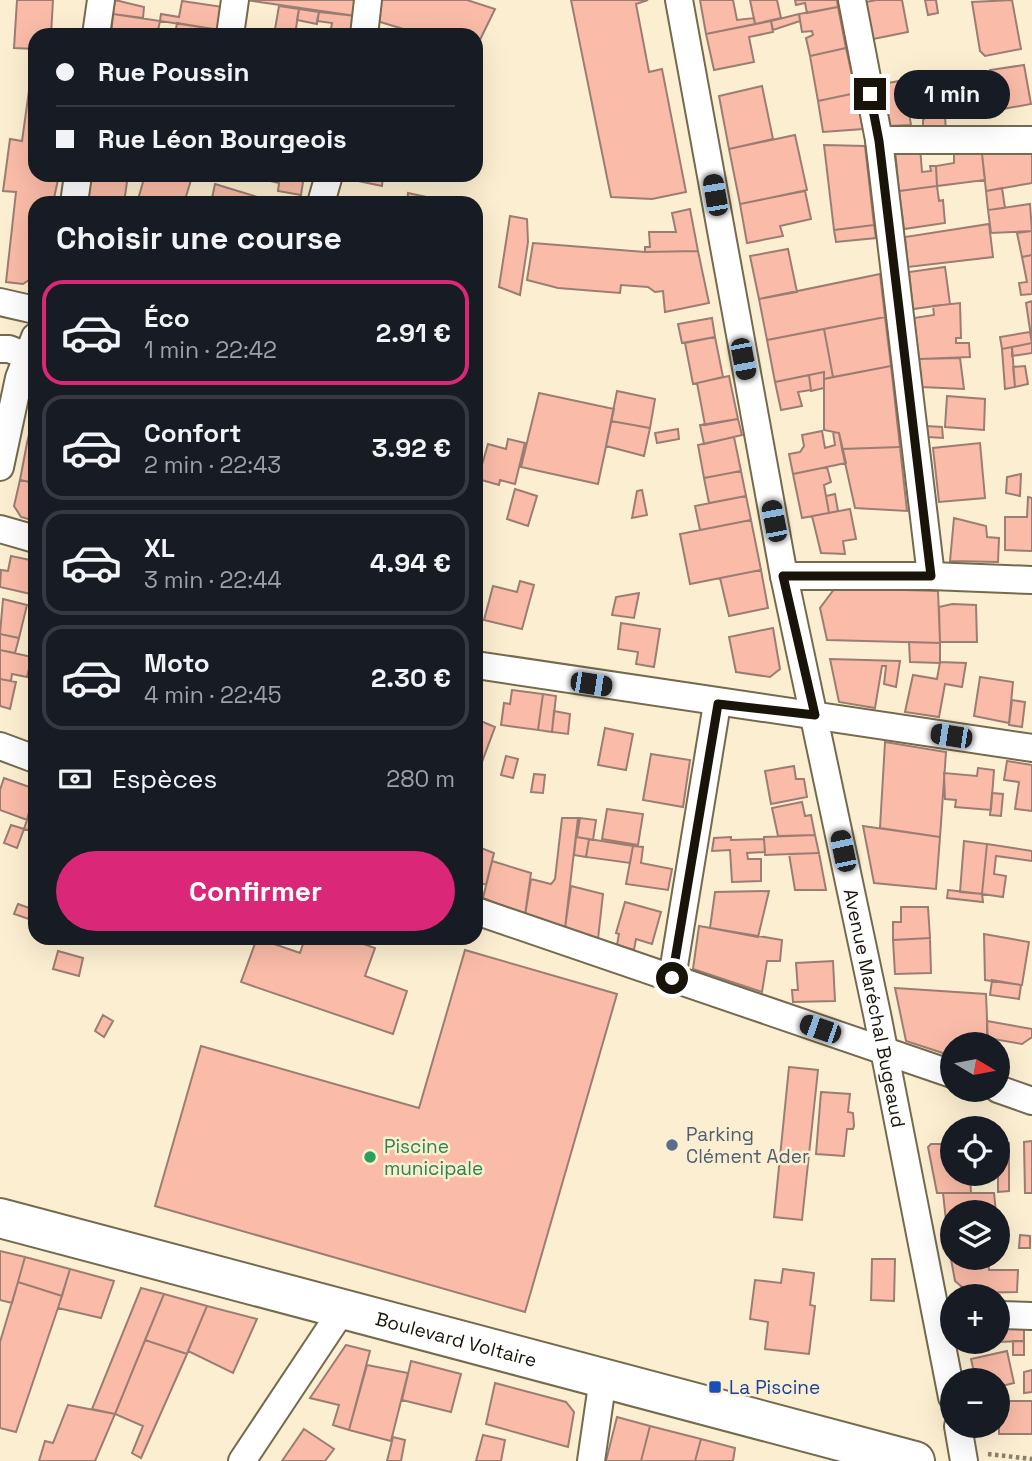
<!DOCTYPE html>
<html lang="fr">
<head>
<meta charset="utf-8">
<style>
	:root { --surface:#171b24; --page:#20242c; --text:#f1f3f6; --muted:#9ea1a6; --line:#363941; --accent:#db2777 }
	body { margin:0; font-family:"Space Grotesk",sans-serif; background:var(--page); color:var(--text); height:100vh; display:flex; flex-direction:column; font-size:26px; white-space:nowrap }
	* { box-sizing:border-box; margin:0 }
	p { font-size:23px; color:var(--muted) }
	.icon { flex:none; width:38px; height:38px; fill:none; stroke:currentColor; stroke-width:2; stroke-linecap:round; stroke-linejoin:round }
	.map { position:relative; flex:1; overflow:hidden }
	.side { position:absolute; left:28px; top:196px; width:455px; height:749px; display:flex; flex-direction:column; background:var(--surface); border-radius:21px; box-shadow:0 7px 28px #0002 }
	.side>* { flex:none }
	.banner { position:absolute; left:28px; top:28px; width:455px; height:154px; border-radius:21px; box-shadow:0 7px 28px #0002; display:grid; align-content:center; height:154px; padding:0 28px; background:var(--surface) }
	.needle { width:46px; rotate:100deg }
	.controls { position:absolute; left:940px; top:1032px; display:grid; gap:14px }
	.controls a { display:grid; place-items:center; width:70px; height:70px; border-radius:50%; background:var(--surface); box-shadow:0 7px 28px #0002; font-size:35px }
	.end { position:absolute; width:32px; height:32px; margin:-16px; border:9px solid #181409; background:#fff; box-shadow:0 0 0 4px #fff }
	.from { border-radius:50% }
	.bubble { position:absolute; height:49px; border-radius:24px; background:var(--surface); box-shadow:0 7px 28px #0002; font-size:23px; font-weight:700; line-height:49px; text-align:center }
	.car { position:absolute; width:21px; height:42px; margin:-21px -10px; border-radius:9px; box-shadow:0 0 5px 2px #0007; background:linear-gradient(#222 24%,#8ab4d8 0 40%,#222 0 76%,#8ab4d8 0 86%,#222 0) }
	.banner b { display:flex; align-items:center; gap:24px; height:66px; font-size:26px }
	.banner b+b { border-top:2px solid var(--line) }
	.banner i { width:18px; height:18px; background:var(--text) }
	ul { padding:0; list-style:none }
	li { display:flex; align-items:center; gap:21px; height:105px; margin:0 14px 10px; padding:0 14px; border:4px solid var(--line); border-radius:21px }
	li div { flex:1 }
	li b { display:block; font-size:26px }
	li em { font-style:normal; font-weight:700 }
	li.current { border-color:var(--accent) }
	li>.icon { width:63px; height:63px; stroke-width:1.5 }
	h2 { padding:0 28px; font-size:32px; line-height:84px }
	.pay { display:flex; align-items:center; gap:18px; height:77px; padding:0 28px; font-size:26px }
	.pay p { margin-inline-start:auto }
	.action { display:flex; gap:14px; margin-top:auto; padding:14px 28px }
	.action a { flex:1; height:80px; border-radius:42px; background:var(--accent); color:#fff; font-size:28px; font-weight:700; line-height:80px; text-align:center }
	.map>svg:first-child { display:block }
	.building { fill:#fabca8; stroke:#9c7d73; stroke-width:2 }
	.lines { fill:none; stroke-linecap:round; stroke-linejoin:round }
	.street-casing { stroke:#746a4f; stroke-width:30 }
	.primary-casing { stroke:#746a4f; stroke-width:42 }
	.path { stroke:#89816c; stroke-width:4.5; stroke-dasharray:3.5 3.5; stroke-linecap:butt }
	.street { stroke:#fff; stroke-width:26 }
	.primary { stroke:#fff; stroke-width:38 }
	.route { stroke:#181409; stroke-width:9 }
	.service-dot { fill:#5c6f8a; stroke:#fcefd1; stroke-width:2.5 }
	.leisure-dot { fill:#2e9e5b; stroke:#fcefd1; stroke-width:2.5 }
	.transit-dot { fill:#1a4fb4; stroke:#fcefd1; stroke-width:2.5 }
	.labels { text-anchor:middle; stroke-width:5; stroke-linejoin:round; paint-order:stroke }
	.street-label { font-size:19px; fill:#181409; stroke:#fcefd1 }
	.service-label { font-size:19px; fill:#4e5e75; stroke:#fcefd1; text-anchor:start }
	.leisure-label { font-size:19px; fill:#27864d; stroke:#fcefd1; text-anchor:start }
	.transit-label { font-size:19px; fill:#164399; stroke:#fcefd1; text-anchor:start }
</style>
</head>
<body>
<div class="map">
<svg width="1032" height="1461" viewBox="0 0 1032 1461">
	<rect width="100%" height="100%" fill="#fcefd1"/>
	<path class="building" d="M17,0H53L51,35H35V49L14,48Z
		M115,0L144,7L143,18L113,14Z
		M246,0H358L356,16Z
		M379,0H467L495,9L476,48V35H423L377,21Z
		M571,0H648L636,4L649,72L662,69L686,192L652,199L611,197Z
		M700,0H733L737,20L754,18L755,24L706,34Z
		M750,0H777L781,18L755,24Z
		M795,0H837L838,7L807,13L805,3L796,5Z
		M876,0H902L908,32L873,39L866,2Z
		M925,0H936L938,13L928,15Z
		M1012,0L1021,49L985,56L980,51L972,2Z
		M182,1L223,7L220,30L160,21L161,14L179,17Z
		M279,6L299,9L295,35H274Z
		M838,7L846,48L810,56L806,38L813,35L812,31L802,32L799,14Z
		M299,9L319,12L317,24L297,20Z
		M319,12L356,16L354,35H330L332,23L317,21Z
		M113,14L160,21L157,35H111Z
		M799,14L800,21L773,30L771,21Z
		M771,21L773,32L749,37L754,62L714,70L706,34Z
		M177,23L220,30L219,35H175Z
		M846,48L856,93L818,101L810,56Z
		M1024,65L1031,104L997,110L990,70Z
		M32,69H35V175H59L53,203H35V276L23,284L6,282L16,192L3,191L10,139L22,141Z
		M927,76L928,84L924,95L914,97L915,104L908,106L911,125L890,126L882,84Z
		M762,86L773,139L729,149L719,96Z
		M856,93L863,129L823,132L818,101Z
		M929,114L945,115L946,134H923V120Z
		M795,135L807,190L740,204L729,149Z
		M824,145L865,146L874,225L834,230Z
		M981,145L1032,148V183L986,191Z
		M981,145L985,180L937,186L936,166L954,163V147Z
		M920,147L922,172L931,171L930,166H936L937,186L899,191L895,150Z
		M91,175H128L124,203L88,202Z
		M145,175L192,177L184,203H137Z
		M267,175H304L301,195L278,191L279,183L266,180Z
		M359,175H383L382,186L358,181Z
		M215,184L277,203H211Z
		M937,186L939,201L943,200L945,223L904,229L899,191Z
		M1002,188L1005,208L988,210L986,191Z
		M805,191L811,219L780,226L783,236L747,243L740,204Z
		M408,193L454,203H407Z
		M1030,204L1032,231L991,233L988,210Z
		M690,209L698,251L645,252V247H650L649,232H676L672,213Z
		M510,216L527,219L528,242L520,295L499,287Z
		M989,224L993,257L908,267L905,237Z
		M874,225L876,238L836,242L834,230Z
		M1032,231V255L1022,257L1017,233Z
		M533,243L645,252L698,251L709,303L665,312L663,291L655,292L648,287L621,285L620,293L558,288L527,280Z
		M788,249L797,292L759,299L750,256Z
		M1032,255V294L1021,295L1019,283L1027,282L1022,257Z
		M945,267L950,304L913,309L909,272Z
		M880,274L885,317L767,340L759,299Z
		M1032,301V343L1026,303Z
		M960,303L961,338H956V343H969L970,357L919,359L914,318L934,315L933,306Z
		M885,317L891,366L833,377L824,329Z
		M712,318L715,337L682,343L678,324Z
		M824,329L833,377L824,379V372L775,382L767,340Z
		M1030,332L1032,343L1002,349L1000,337Z
		M715,337L723,377L693,384L685,343Z
		M1032,343V353L1012,356V347Z
		M1012,347L1015,387L1005,389L1002,349Z
		M960,358L964,389L922,387L919,359Z
		M891,366L900,447L842,449L839,433L824,430V379Z
		M1025,366L1028,384L1015,387L1013,367Z
		M824,372V388L811,391L809,375Z
		M809,375L811,390L798,392L802,406L781,410L775,382Z
		M729,376L738,419L705,425L697,383Z
		M617,391L655,399L650,428L611,421Z
		M539,393L614,409L598,484L521,467Z
		M947,396L985,399L984,430L945,427Z
		M35,409V445L27,443Z
		M738,419L742,435L704,444L700,425Z
		M611,421L650,428L644,456L606,446Z
		M926,426L942,427L943,438L928,437Z
		M678,429L679,439L657,443L655,433Z
		M822,431L825,448L835,445L833,432L839,433L846,463L793,474L789,454L800,452L804,446L802,435Z
		M734,437L741,471L704,478L698,445Z
		M508,439L525,443L515,484L500,480L499,485L478,479L488,444L506,449Z
		M27,443L35,445V483L20,480Z
		M980,443L985,498L939,502L933,448Z
		M900,447L907,511L855,508L842,449Z
		M827,467L831,482L824,485L829,513L802,518L793,474Z
		M741,471L746,496L709,503L704,478Z
		M1021,474L1020,496L1006,493L1007,477Z
		M20,480L35,483V521L21,517L14,506Z
		M515,489L537,496L528,526L507,519Z
		M642,490L647,515L632,518L637,491Z
		M835,494L838,511L829,513L826,496Z
		M746,496L751,520L700,530L695,506Z
		M1028,497L1032,498V551L1005,550V517H1027Z
		M850,509L856,539L843,541L845,554L821,553L812,516Z
		M954,518L986,526L987,537L999,538L998,562L950,561Z
		M751,520L761,570L690,584L680,534Z
		M11,556L35,561L32,579L35,580V595L0,587L1,570L8,571Z
		M761,570L768,608L729,616L720,578Z
		M520,581L534,585L522,629L484,620L493,586L517,592Z
		M835,588L938,591L940,643L827,640L820,608Z
		M639,593L634,618L612,615L616,597Z
		M3,599L27,605L19,638L0,634Z
		M952,604L976,605L977,642H940L939,607Z
		M621,623L660,629L654,667L636,664L638,652L618,649Z
		M773,628L780,669L770,677L736,672L729,637Z
		M0,634L19,638L15,653L0,650Z
		M909,642L940,643V663L910,662Z
		M0,650L32,657L27,677L12,674L11,681L0,679Z
		M830,659L900,661L896,687L884,684L886,666H882L875,708L839,702Z
		M940,662L966,663L962,687L945,684L939,717L905,712L913,675L937,679Z
		M980,677L1013,682L1009,723L974,716Z
		M0,679L16,682L10,709L0,706Z
		M512,690L543,694L538,730L501,725L504,703L510,704Z
		M543,694L556,696L552,732L538,730Z
		M1012,700L1025,702L1022,727L1009,725Z
		M554,711L570,714L568,734L552,732Z
		M476,719L495,727L476,778Z
		M605,728L633,734L626,770L598,765Z
		M885,742L946,752L940,837L880,828Z
		M651,754L690,760L683,807L643,800Z
		M506,756L518,759L513,778L501,775Z
		M1007,761L1032,765V811L1015,809L1019,782L1004,780Z
		M794,766L796,779H804L807,797L771,804L765,771Z
		M978,768L994,770L991,810L955,807L956,800L945,799L944,773L977,776Z
		M534,774L545,775L543,793L531,792Z
		M4,778L35,789L27,820L0,810V790Z
		M992,793L1003,794L1001,816L990,815Z
		M33,802L35,803V832L24,829Z
		M802,802L805,816L811,815L815,835L778,836L772,808Z
		M607,809L643,814L638,845L602,839Z
		M562,818H578L565,928L525,915L531,879L551,884L555,879Z
		M580,818L596,820L593,840L577,837Z
		M11,825L24,829L17,848L4,843Z
		M863,826L940,837L936,889L874,883Z
		M815,835L819,853L765,855L764,837Z
		M576,837L589,839L586,857L574,855Z
		M731,837V840L764,839L765,852L747,853L748,859H761V881L732,882L730,850L712,851L714,838Z
		M589,839L633,846L630,863L586,857Z
		M964,841L987,844L982,894L960,892Z
		M987,844L1032,851V861L996,856L994,874L1006,876L1003,897L982,894Z
		M476,846L494,853L486,885L476,881Z
		M633,846L643,847L641,863L672,869L668,890L626,884Z
		M819,853L826,890H795L789,854Z
		M492,861L531,873L525,915L483,898Z
		M571,886L603,894L598,939L565,928Z
		M948,890L982,894L983,902L947,898Z
		M769,891L758,937L710,928L715,892Z
		M625,902L661,912L652,944L636,939L634,950L617,945L619,934L616,933Z
		M18,904L35,910V921L14,914Z
		M901,907H928L930,938L893,940V922H901Z
		M699,926L782,940L780,961H767L762,992L693,969Z
		M984,934L1029,942L1022,985L985,980Z
		M257,938L300,953L305,938H347L375,948L365,976L407,991L393,1034L241,982Z
		M930,938L931,973L895,974L893,940Z
		M465,950L617,994L525,1312L155,1206L201,1046L419,1108Z
		M58,951L83,958L79,976L53,969Z
		M833,961L835,1001L793,1002L792,990H798L796,963Z
		M992,980L1021,985L1019,999L990,995Z
		M895,988L986,994L988,1043L952,1045V1056L906,1041Z
		M103,1015L113,1021L104,1037L95,1031Z
		M987,1021L1032,1029V1037L1022,1044L987,1038Z
		M789,1067L818,1070L802,1220L774,1217Z
		M821,1092L850,1094L848,1112L853,1113L854,1126L853,1129H847L844,1156L816,1154Z
		M1032,1141V1193H1025L1024,1142Z
		M1009,1143V1191L998,1192V1177L970,1178V1174H998V1144Z
		M931,1144H952V1174H970L971,1193H937L928,1147Z
		M943,1193H994L996,1213H952V1248H949Z
		M1020,1235L1030,1236V1248H1019Z
		M949,1248H952V1258H993L988,1260L989,1270H1018L1017,1292L969,1293L955,1281Z
		M0,1251L25,1257L12,1303L0,1300Z
		M25,1257L70,1269L62,1296L18,1282Z
		M872,1259H895L894,1301L871,1300Z
		M70,1269L114,1281L101,1318L58,1308Z
		M783,1269L814,1273L810,1305L815,1306L809,1354L765,1349L768,1322L750,1319L755,1280L781,1283Z
		M18,1282L62,1296L16,1432L0,1428V1342Z
		M141,1288L164,1294L115,1414L92,1409Z
		M164,1294L207,1306L187,1354L145,1340Z
		M207,1306L257,1319L233,1373L188,1351Z
		M998,1326H1024V1341L998,1342Z
		M145,1340L187,1354L141,1458L132,1453L143,1426L115,1414Z
		M1013,1341H1024V1355H1013Z
		M346,1345L370,1351L349,1430L333,1425L339,1405L310,1398Z
		M1007,1351L1014,1383L998,1387V1381H976L971,1359Z
		M411,1361L461,1374L451,1412L402,1400Z
		M367,1365L408,1373L391,1441L349,1430Z
		M1032,1370V1392L1024,1393V1372Z
		M495,1383L566,1402L574,1412L568,1447L486,1424Z
		M999,1401H1032V1434H999Z
		M68,1405L115,1414L95,1461H39L45,1441L53,1443Z
		M617,1417L650,1426L641,1461H606Z
		M650,1426L701,1439L695,1461H641Z
		M304,1429L334,1449L325,1461H282Z
		M483,1435L505,1440L501,1461H476Z
		M393,1437L405,1440L401,1461H387Z
		M701,1439L735,1448L733,1461H695Z"/>
	<g class="lines">
		<defs>
			<g id="street">
				<path id="s1" d="M679,0L784,576L877,1014L952,1397"/>
				<path d="M852,0L879,140L931,576"/>
				<path d="M96,35L101,0"/>
				<path d="M230,35L235,0"/>
				<path d="M364,35L368,0"/>
				<path d="M879,140H1032"/>
				<path d="M74,203L78,175"/>
				<path d="M321,203L329,175"/>
				<path d="M0,302L35,310"/>
				<path d="M0,349H9L27,356"/>
				<path d="M0,467L19,378L35,337"/>
				<path d="M0,529L35,539"/>
				<path d="M784,576H931L1032,580"/>
				<path d="M476,665L1032,748"/>
				<path d="M0,746L35,759"/>
				<path d="M476,911L952,1074"/>
				<path d="M672,978L717,704"/>
				<path d="M998,1089L1032,1101"/>
				<path d="M998,1315L1032,1316"/>
				<path d="M958,1426L964,1461"/>
				<path d="M242,1461L343,1309"/>
				<path d="M591,1461L603,1378"/>
			</g>
			<g id="primary">
				<path id="s2" d="M0,1218L915,1461"/>
			</g>
		</defs>
		<use href="#street" class="street-casing"/>
		<use href="#primary" class="primary-casing"/>
		<path class="path" d="M988,1454L1032,1459"/>
		<use href="#street" class="street"/>
		<use href="#primary" class="primary"/>
	</g>
	<g class="lines">
		<path class="route" d="M672,978L718,704L815,715L783,576H931L879,141L870,94"/>
	</g>
	<circle class="service-dot" cx="672" cy="1145" r="7"/>
	<circle class="leisure-dot" cx="370" cy="1157" r="7"/>
	<rect class="transit-dot" x="708" y="1380" width="14" height="14" rx="3.5"/>
	<g class="labels">
		<g class="street-label">
			<text dy="7" stroke="none"><textPath href="#s1" startOffset="1027">Avenue Maréchal Bugeaud</textPath></text>
			<text dy="7" stroke="none"><textPath href="#s2" startOffset="472">Boulevard Voltaire</textPath></text>
		</g>
		<g class="service-label">
			<text x="686" y="1141">Parking<tspan x="686" dy="22">Clément Ader</tspan></text>
		</g>
		<g class="leisure-label">
			<text x="384" y="1153">Piscine<tspan x="384" dy="22">municipale</tspan></text>
		</g>
		<g class="transit-label">
			<text x="729" y="1394">La Piscine</text>
		</g>
	</g>
</svg>
<div class="controls">
<a><svg class="needle" viewBox="-14 -14 28 28"><path d="M0-13l5 13h-10z" fill="#e53935"/><path d="M0 13l5-13h-10z" fill="#9ea1a6"/></svg></a>
<a><svg class="icon" aria-label="locate" viewBox="0 0 24 24"><circle cx="12" cy="12" r="6"/><path d="M12 2v4M12 18v4M2 12h4M18 12h4"/></svg></a>
<a><svg class="icon" aria-label="layers" viewBox="0 0 24 24"><path d="M12 4l9 5-9 5-9-5zM3 14l9 5 9-5"/></svg></a>
<a>+</a>
<a>−</a>
</div>
<i class="end from" style="left:672px;top:978px"></i>
<i class="end" style="left:870px;top:94px"></i>
<div class="bubble" style="left:894px;top:70px;width:116px">1 min</div>
<i class="car" style="left:715px;top:195px;rotate:350deg"></i>
<i class="car" style="left:743px;top:359px;rotate:169deg"></i>
<i class="car" style="left:774px;top:521px;rotate:349deg"></i>
<i class="car" style="left:591px;top:684px;rotate:99deg"></i>
<i class="car" style="left:951px;top:736px;rotate:279deg"></i>
<i class="car" style="left:843px;top:851px;rotate:348deg"></i>
<i class="car" style="left:820px;top:1029px;rotate:289deg"></i>
<div class="banner">
<b><i class="from"></i>Rue Poussin</b>
<b><i></i>Rue Léon Bourgeois</b>
</div>
<section class="side">
<h2>Choisir une course</h2>
<ul>
<li class="current"><svg class="icon" aria-label="car" viewBox="0 0 24 24"><path d="M5 17H2v-5l4-1 3-4h7l3 4 3 1v5h-3M9 17h6M6 11h13"/><circle cx="7" cy="17" r="2"/><circle cx="17" cy="17" r="2"/></svg><div><b>Éco</b><p>1 min · 22:42</p></div><em>2.91 €</em></li>
<li><svg class="icon" aria-label="car" viewBox="0 0 24 24"><path d="M5 17H2v-5l4-1 3-4h7l3 4 3 1v5h-3M9 17h6M6 11h13"/><circle cx="7" cy="17" r="2"/><circle cx="17" cy="17" r="2"/></svg><div><b>Confort</b><p>2 min · 22:43</p></div><em>3.92 €</em></li>
<li><svg class="icon" aria-label="car" viewBox="0 0 24 24"><path d="M5 17H2v-5l4-1 3-4h7l3 4 3 1v5h-3M9 17h6M6 11h13"/><circle cx="7" cy="17" r="2"/><circle cx="17" cy="17" r="2"/></svg><div><b>XL</b><p>3 min · 22:44</p></div><em>4.94 €</em></li>
<li><svg class="icon" aria-label="car" viewBox="0 0 24 24"><path d="M5 17H2v-5l4-1 3-4h7l3 4 3 1v5h-3M9 17h6M6 11h13"/><circle cx="7" cy="17" r="2"/><circle cx="17" cy="17" r="2"/></svg><div><b>Moto</b><p>4 min · 22:45</p></div><em>2.30 €</em></li>
</ul>
<div class="pay"><svg class="icon" aria-label="cash" viewBox="0 0 24 24"><path d="M3 7h18v10H3z"/><circle cx="12" cy="12" r="2"/></svg>Espèces<p>280 m</p></div>
<div class="action"><a>Confirmer</a></div>
</section>
</div>
</body>
</html>
